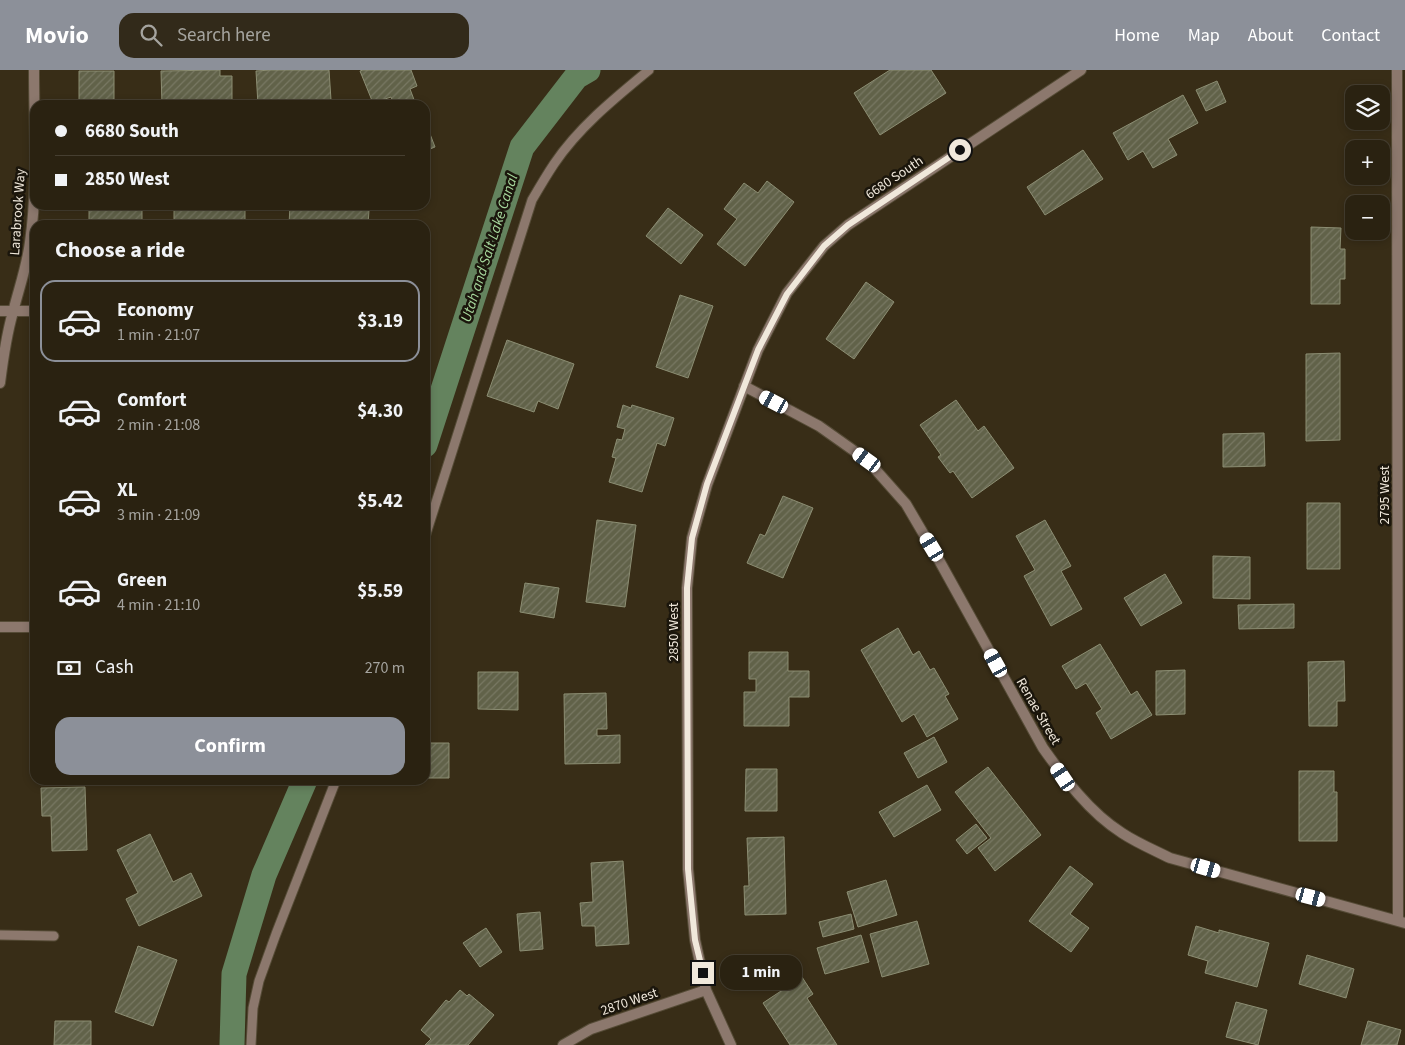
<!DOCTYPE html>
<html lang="en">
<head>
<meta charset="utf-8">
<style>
	:root { --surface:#2a2211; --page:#322a1a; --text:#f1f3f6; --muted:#a5a49f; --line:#463f31; --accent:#8c9099 }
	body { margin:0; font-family:"Source Sans 3",sans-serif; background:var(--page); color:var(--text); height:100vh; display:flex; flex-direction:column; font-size:19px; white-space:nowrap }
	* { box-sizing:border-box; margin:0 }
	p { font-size:16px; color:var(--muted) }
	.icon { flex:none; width:28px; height:28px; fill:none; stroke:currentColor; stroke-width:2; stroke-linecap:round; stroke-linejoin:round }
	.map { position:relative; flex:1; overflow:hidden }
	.side { position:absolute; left:30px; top:150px; width:400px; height:565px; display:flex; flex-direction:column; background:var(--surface); border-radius:15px; box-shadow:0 2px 8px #0003,0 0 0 1px var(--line) }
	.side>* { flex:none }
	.banner { position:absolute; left:30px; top:30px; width:400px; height:110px; border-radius:15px; box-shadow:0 2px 8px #0003,0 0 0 1px var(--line); display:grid; align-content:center; height:110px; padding:0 25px; background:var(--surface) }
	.fabs { position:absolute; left:1345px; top:15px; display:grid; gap:10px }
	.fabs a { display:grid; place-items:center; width:45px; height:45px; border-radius:10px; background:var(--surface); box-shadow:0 2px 8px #0003,0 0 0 1px var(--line); font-size:25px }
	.end { position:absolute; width:22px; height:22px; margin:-11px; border:6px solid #f0e8db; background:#111; box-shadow:0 0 0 2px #111 }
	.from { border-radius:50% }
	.bubble { position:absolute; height:35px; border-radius:15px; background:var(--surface); box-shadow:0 2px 8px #0003,0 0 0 1px var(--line); font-size:16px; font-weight:700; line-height:35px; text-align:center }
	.car { position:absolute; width:15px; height:30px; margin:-15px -8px; border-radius:6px; box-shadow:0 0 4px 1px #0007; background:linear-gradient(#fff 24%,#345 0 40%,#fff 0 76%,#345 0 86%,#fff 0) }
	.banner b { display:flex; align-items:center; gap:18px; height:48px; font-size:19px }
	.banner b+b { border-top:1px solid var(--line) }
	.banner i { width:12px; height:12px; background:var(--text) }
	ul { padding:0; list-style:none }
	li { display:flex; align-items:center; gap:15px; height:82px; margin:0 10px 8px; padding:0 15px; border:2px solid transparent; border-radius:15px }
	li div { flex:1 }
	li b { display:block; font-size:19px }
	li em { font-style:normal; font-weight:700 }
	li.selected { border-color:var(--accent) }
	li>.icon { width:45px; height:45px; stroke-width:1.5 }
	h2 { padding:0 25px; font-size:22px; line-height:60px }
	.pay { display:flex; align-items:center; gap:12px; height:55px; padding:0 25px; font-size:19px }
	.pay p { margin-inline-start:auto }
	.action { display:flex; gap:10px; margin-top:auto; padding:10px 25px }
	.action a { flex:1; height:58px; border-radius:15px; background:var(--accent); color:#fff; font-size:20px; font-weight:700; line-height:58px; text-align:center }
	header { display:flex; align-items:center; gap:30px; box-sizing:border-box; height:70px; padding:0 25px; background:var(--accent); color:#fff }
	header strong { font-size:24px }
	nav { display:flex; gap:28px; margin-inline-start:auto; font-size:18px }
	.search { width:350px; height:45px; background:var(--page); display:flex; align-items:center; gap:12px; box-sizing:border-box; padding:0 18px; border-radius:15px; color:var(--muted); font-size:19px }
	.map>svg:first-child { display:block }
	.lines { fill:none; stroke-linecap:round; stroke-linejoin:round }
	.canal { stroke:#64835e; stroke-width:25 }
	.building { fill:url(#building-hatch); stroke:#8c8e73 }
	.service-casing { stroke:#554b36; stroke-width:11 }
	.minor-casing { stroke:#554b36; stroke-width:12 }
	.service { stroke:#8c786d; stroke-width:9 }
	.minor { stroke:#8c786d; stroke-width:10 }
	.route { stroke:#f0e8db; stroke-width:6 }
	.labels { text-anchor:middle; stroke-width:5; stroke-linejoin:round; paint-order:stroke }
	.street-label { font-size:14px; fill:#f0e8db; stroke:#1b160c }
	.water-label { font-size:15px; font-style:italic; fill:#a6d79c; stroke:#1b160c }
</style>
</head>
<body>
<header>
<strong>Movio</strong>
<div class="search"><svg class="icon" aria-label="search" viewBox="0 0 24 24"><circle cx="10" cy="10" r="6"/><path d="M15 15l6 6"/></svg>Search here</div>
<nav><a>Home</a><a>Map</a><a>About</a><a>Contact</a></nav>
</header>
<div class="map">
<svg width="1405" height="975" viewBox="0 0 1405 975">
	<defs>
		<pattern id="building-hatch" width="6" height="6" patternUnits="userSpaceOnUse" patternTransform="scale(1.25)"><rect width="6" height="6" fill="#616249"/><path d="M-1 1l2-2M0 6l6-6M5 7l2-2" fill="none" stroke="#787863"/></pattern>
	</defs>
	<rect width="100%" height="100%" fill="#382d17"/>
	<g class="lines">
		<path class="canal" d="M425,375L522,77L576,7L588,0
			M232,975L234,904L264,805L305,710"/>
	</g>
	<path class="building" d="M220,0V6H232V35H162L161,1Z
		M271,0H329L331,30L282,33L283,35H258L256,1Z
		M363,0H411L417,16L410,19L416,35H394L391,27L373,33L360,1Z
		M890,0H931L946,23L880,65L854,23Z
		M79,1H114V35H79Z
		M1217,11L1226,32L1206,41L1196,20Z
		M1183,25L1198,53L1168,69L1177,85L1153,98L1143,81L1128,90L1113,63Z
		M425,51L435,77L425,81Z
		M1083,80L1103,109L1045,145L1027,117Z
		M767,111L794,132L745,196L717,174L737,149L724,139L744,113L758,123Z
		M245,135V155H174V136Z
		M290,135L369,140L368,155H289Z
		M668,138L703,165L681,194L646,166Z
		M89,140H142V155H89Z
		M1311,157L1341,158L1340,179H1345V209H1340V234H1311Z
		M866,212L894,232L854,289L826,269Z
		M680,225L713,236L688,308L656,297Z
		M507,270L574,294L558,339L538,331L534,342L487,326Z
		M1340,283V370L1306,371V284Z
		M956,330L978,361L984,356L1014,398L972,428L953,401L950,403L938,387L941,385L920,355Z
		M623,335L631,338L632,335L674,348L665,376L657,373L642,422L609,412L616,388L612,387L617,369L622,370L625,359L617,357Z
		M1264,363L1265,396L1223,397V364Z
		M783,426L813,438L783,508L747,493L760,464L765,466Z
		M1307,433H1340V499H1307Z
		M597,450L636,455L625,537L586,532Z
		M1045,450L1071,496L1061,501L1082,539L1051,556L1024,506L1035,500L1016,466Z
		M1213,486L1250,487V529L1213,528Z
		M1165,504L1182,533L1141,556L1124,528Z
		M525,513L559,518L554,548L520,542Z
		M1294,534V558L1239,559L1238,535Z
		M898,558L913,585L919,581L930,600L934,598L949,624L945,626L958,649L927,667L914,644L902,652L861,580Z
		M1100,574L1131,625L1137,621L1152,645L1111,669L1096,643L1102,639L1086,613L1076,619L1062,596Z
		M749,582H788V601H809V627H789V656H744V622H756V609H749Z
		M1344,591L1345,631H1337V656H1309L1308,592Z
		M1185,600V644L1156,645V601Z
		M478,602H518V640L478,639Z
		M606,623L607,659H597V666L620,665V693L565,694L564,624Z
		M934,667L947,692L918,708L904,683Z
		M425,673H449V708H425Z
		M988,697L1041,765L995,801L978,778L991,768L955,722Z
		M746,699H777V741H745Z
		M1299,701H1334V722H1337V771H1299Z
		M927,715L941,740L894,767L879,742Z
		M85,717L87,780L52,781L51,746H42L41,718Z
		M976,754L987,768L967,784L956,770Z
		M150,764L173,812L191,803L202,826L139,856L126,829L138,823L117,780Z
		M784,767L786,844L745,845L744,816H749L747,768Z
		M623,791L629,874L596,876L595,856H582L580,833L593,832L591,793Z
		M1070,796L1093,814L1070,844L1089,858L1071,882L1029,851Z
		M886,810L897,845L858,857L847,822Z
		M540,842L543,879L520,881L517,844Z
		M851,844L854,859L823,867L819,852Z
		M917,851L929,894L882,907L870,864Z
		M1196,856L1219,863V860L1269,873L1257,917L1205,903L1208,891L1188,885Z
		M486,858L502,882L480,897L463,873Z
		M861,865L869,892L825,904L817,878Z
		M138,876L177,890L153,956L115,942Z
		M1307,885L1354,899L1346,928L1299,914Z
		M802,907L813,924L807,928L837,975H790L763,933Z
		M460,920L467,926L469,924L494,945L468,975H425L431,969L421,960L446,930L449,932Z
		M1236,932L1267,940L1258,975L1226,967Z
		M55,951H91V975H54Z
		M1368,951L1401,960L1397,975H1361Z"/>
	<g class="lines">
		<defs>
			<path id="service" d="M425,467L532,130C539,118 546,106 554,94C579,57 615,28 649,0
				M0,865L54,866
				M251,975L253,938L259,911L276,864L336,710"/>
			<path id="minor" d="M1397,0L1398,851
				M0,241H35
				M0,313C3,289 6,266 13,242C19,218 27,196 30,172C38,117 34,56 34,0
				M744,316L819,356L867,390L906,434L940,492L1043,678C1065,709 1089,742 1122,763C1137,773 1154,780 1170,788L1405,853
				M0,557H35
				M563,975L591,959L706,920
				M731,975L706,920L695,870L688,799L687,518L692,468L707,415L758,280L787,223L824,176L848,155L1081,0"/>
		</defs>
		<use href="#service" class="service-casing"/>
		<use href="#minor" class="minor-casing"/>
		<use href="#service" class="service"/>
		<use href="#minor" class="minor"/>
	</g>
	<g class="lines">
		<path class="route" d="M703,903L695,870L688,799L687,518L692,468L707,414L758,280L787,224L824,176L848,155L960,80"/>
	</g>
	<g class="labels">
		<g class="street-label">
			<text transform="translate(894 107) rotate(-34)" y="5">6680 South</text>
			<text transform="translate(17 142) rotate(-86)" y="5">Larabrook Way</text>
			<text transform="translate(1384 425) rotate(-90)" y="5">2795 West</text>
			<text transform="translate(673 562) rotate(-90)" y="5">2850 West</text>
			<text transform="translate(1039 641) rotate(60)" y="5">Renae Street</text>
			<text transform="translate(629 931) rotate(-19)" y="5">2870 West</text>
		</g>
		<g class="water-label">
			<text transform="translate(489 178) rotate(-72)" y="5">Utah and Salt Lake Canal</text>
		</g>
	</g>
</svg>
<div class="fabs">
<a><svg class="icon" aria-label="layers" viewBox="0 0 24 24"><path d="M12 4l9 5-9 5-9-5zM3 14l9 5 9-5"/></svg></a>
<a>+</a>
<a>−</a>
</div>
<i class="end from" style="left:960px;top:80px"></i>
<i class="end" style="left:703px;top:903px"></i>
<div class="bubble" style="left:720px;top:885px;width:82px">1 min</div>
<i class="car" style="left:774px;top:332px;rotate:298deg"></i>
<i class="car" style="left:867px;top:390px;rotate:306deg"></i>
<i class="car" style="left:932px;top:477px;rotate:329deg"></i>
<i class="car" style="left:996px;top:593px;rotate:331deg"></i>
<i class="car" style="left:1063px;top:707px;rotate:326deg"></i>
<i class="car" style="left:1206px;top:798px;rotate:106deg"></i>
<i class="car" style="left:1311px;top:827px;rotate:105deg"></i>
<div class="banner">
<b><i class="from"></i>6680 South</b>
<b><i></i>2850 West</b>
</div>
<section class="side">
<h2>Choose a ride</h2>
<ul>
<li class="selected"><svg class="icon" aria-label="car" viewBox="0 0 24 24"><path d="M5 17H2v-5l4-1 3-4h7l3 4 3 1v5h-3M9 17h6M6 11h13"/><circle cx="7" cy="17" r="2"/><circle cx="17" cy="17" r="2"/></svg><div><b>Economy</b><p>1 min · 21:07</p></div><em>$3.19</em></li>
<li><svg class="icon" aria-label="car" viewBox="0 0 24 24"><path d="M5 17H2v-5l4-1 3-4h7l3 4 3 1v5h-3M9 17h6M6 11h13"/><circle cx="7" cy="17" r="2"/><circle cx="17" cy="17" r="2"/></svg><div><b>Comfort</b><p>2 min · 21:08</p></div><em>$4.30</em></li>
<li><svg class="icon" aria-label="car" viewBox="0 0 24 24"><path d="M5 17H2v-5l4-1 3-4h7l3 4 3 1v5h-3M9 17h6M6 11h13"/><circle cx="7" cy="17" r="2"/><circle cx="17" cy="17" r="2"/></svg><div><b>XL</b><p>3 min · 21:09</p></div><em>$5.42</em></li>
<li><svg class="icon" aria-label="car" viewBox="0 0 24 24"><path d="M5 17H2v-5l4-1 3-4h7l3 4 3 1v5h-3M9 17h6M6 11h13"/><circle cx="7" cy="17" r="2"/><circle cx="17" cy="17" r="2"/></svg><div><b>Green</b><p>4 min · 21:10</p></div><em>$5.59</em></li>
</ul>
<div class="pay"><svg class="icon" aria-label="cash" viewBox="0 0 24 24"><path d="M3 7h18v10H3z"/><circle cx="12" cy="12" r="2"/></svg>Cash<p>270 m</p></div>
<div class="action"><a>Confirm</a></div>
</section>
</div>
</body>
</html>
